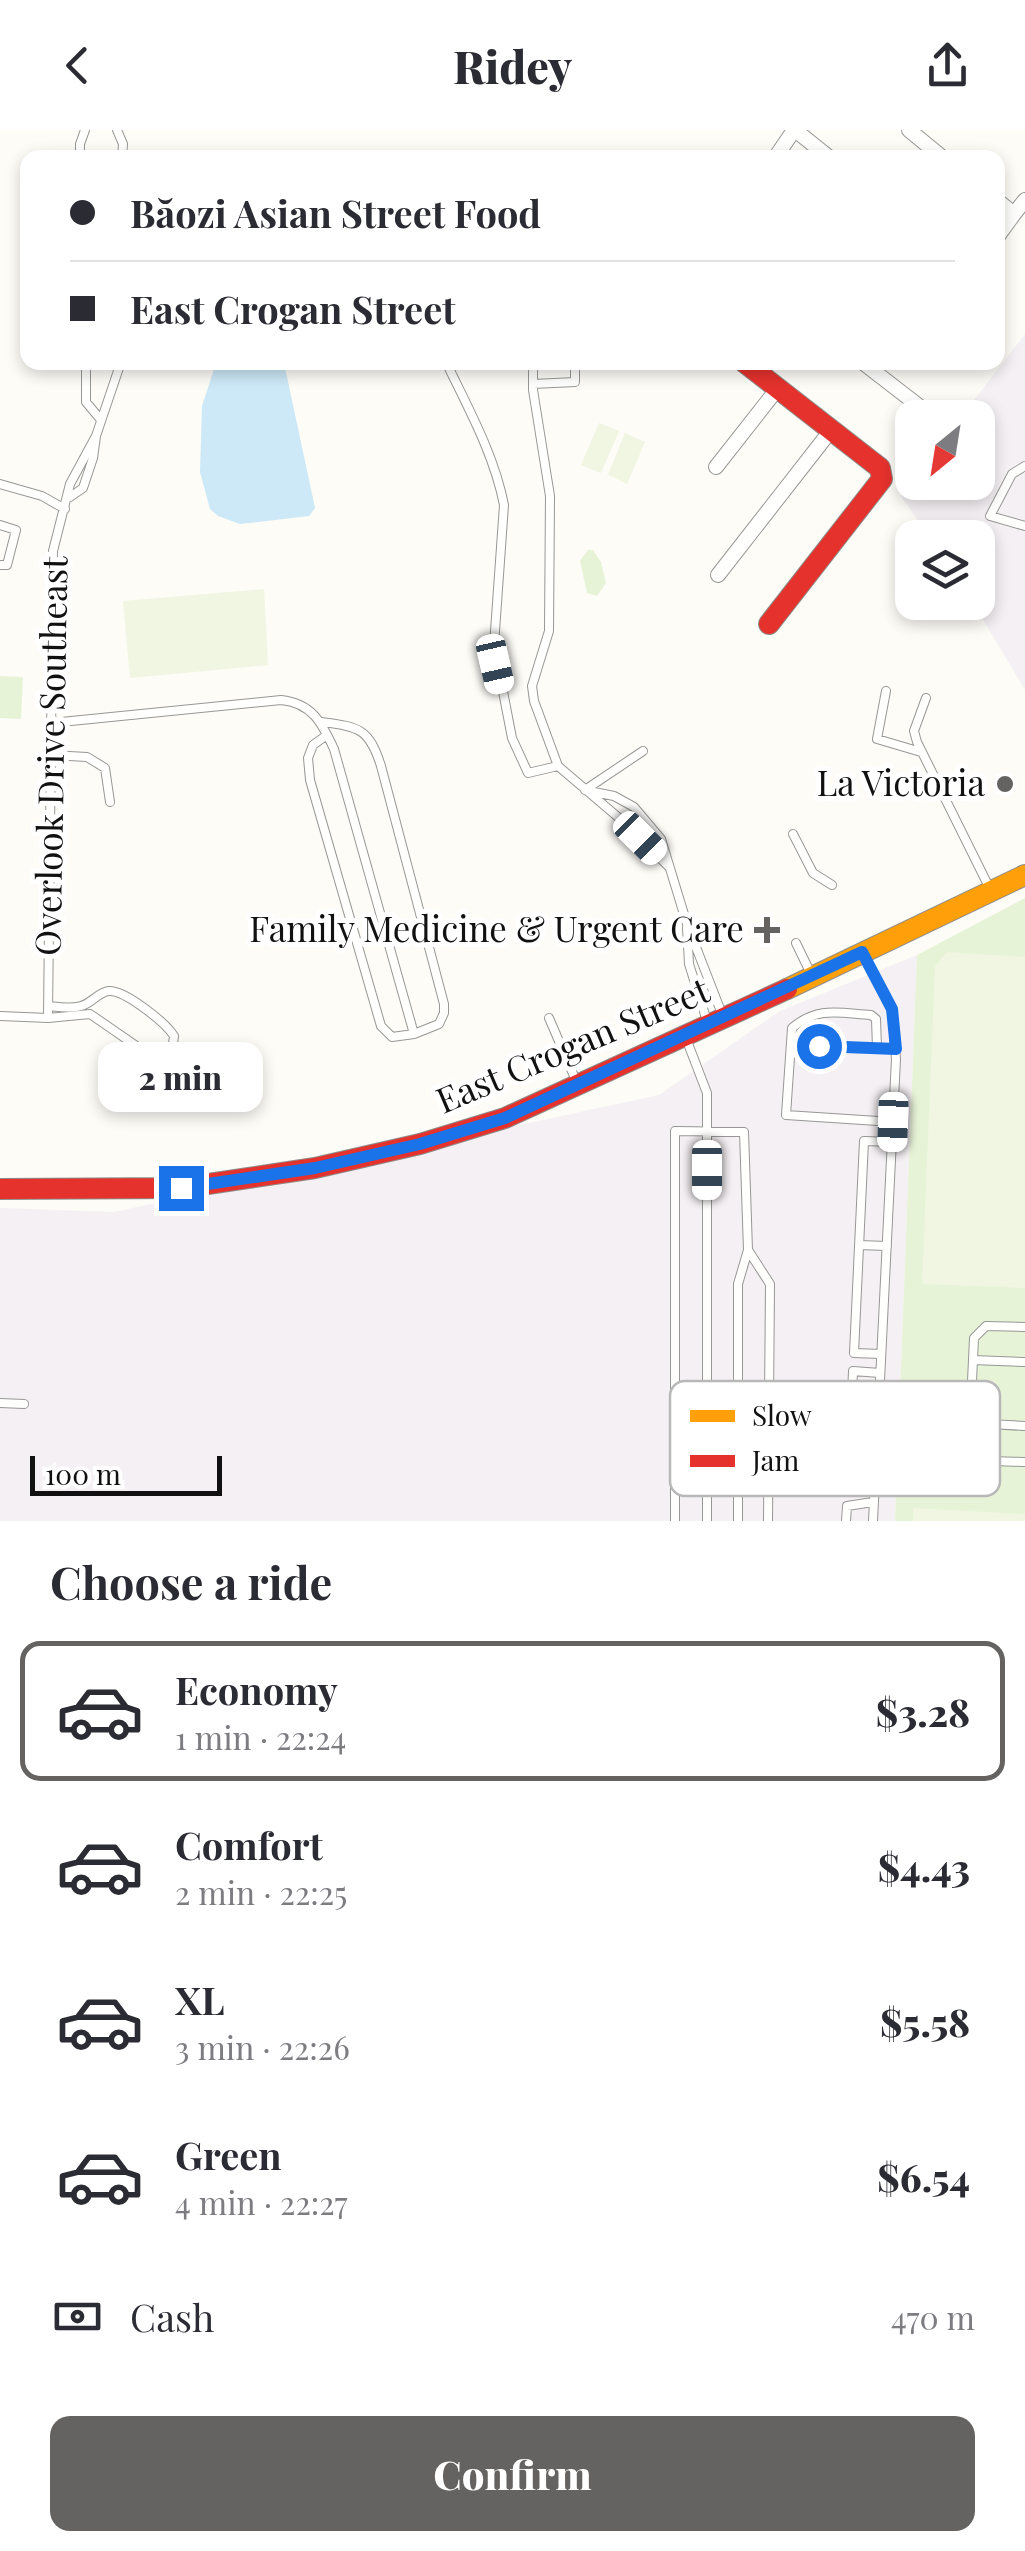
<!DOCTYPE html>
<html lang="en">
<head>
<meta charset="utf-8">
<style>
	:root { --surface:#fff; --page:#f2f2f3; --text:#2b2b33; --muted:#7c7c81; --line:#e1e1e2; --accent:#646362 }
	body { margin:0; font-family:"Playfair Display",serif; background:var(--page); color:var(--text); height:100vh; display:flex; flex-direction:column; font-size:38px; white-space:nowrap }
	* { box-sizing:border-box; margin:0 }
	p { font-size:32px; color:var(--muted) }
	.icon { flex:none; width:55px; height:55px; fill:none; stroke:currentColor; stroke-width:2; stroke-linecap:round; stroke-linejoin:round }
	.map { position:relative; height:1391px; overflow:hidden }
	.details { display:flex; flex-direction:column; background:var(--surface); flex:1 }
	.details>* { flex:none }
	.hud { position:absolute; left:20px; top:20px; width:985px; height:220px; border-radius:20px; box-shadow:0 5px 15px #0003; display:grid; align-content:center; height:220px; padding:0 50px; background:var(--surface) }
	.needle { width:65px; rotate:210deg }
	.controls { position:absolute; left:895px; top:270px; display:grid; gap:20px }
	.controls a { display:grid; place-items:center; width:100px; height:100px; border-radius:20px; background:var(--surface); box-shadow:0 5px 15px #0003; font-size:50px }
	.scale { position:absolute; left:30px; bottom:25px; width:192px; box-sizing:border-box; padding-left:10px; border:5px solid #111; border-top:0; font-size:28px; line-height:35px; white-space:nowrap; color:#111; -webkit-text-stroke:8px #fff; paint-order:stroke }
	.end { position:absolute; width:45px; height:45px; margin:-22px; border:12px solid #1a73e8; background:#fff; box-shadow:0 0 0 5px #fff }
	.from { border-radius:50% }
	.bubble { position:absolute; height:70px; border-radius:20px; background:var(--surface); box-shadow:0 5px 15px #0003; font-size:32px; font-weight:800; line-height:70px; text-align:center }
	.car { position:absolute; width:30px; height:60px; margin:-30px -15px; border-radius:12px; box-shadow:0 0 8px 2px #0007; background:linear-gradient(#fff 24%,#345 0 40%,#fff 0 76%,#345 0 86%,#fff 0) }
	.hud b { display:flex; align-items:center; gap:35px; height:95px; font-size:38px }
	.hud b+b { border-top:2px solid var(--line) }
	.hud i { width:25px; height:25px; background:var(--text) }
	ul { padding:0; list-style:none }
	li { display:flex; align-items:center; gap:30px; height:140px; margin:0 20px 15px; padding:0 30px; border:5px solid transparent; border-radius:20px }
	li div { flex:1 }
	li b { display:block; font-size:38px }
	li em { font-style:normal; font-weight:800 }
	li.active { border-color:var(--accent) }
	li>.icon { width:90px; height:90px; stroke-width:1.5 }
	h2 { padding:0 50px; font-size:45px; line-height:120px }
	.pay { display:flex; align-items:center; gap:25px; height:110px; padding:0 50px; font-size:38px }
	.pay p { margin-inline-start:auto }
	.primary-button { display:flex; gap:20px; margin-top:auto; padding:20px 50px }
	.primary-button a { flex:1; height:115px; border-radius:20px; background:var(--accent); color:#fff; font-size:40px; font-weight:800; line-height:115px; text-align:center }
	header { display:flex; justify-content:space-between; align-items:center; height:130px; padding:0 50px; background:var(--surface); font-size:45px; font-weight:800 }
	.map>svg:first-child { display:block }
	.industrial { fill:#f5f0f3 }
	.green { fill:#e7f3d7 }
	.pitch { fill:#f0f6e1 }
	.water { fill:#cde8f7 }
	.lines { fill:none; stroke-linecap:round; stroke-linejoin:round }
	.lane-casing { stroke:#979795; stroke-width:10 }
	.street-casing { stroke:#979795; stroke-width:16 }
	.slow-casing { stroke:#8e8d8b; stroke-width:22 }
	.jam-casing { stroke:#8e8d8b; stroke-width:22 }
	.lane { stroke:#fffffe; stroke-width:8 }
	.street { stroke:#fffffe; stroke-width:14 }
	.slow { stroke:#ff9f0a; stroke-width:20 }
	.jam { stroke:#e5322d; stroke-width:20 }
	.route { stroke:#1a73e8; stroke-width:12 }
	.poi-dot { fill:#646362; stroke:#fff; stroke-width:4 }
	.labels { text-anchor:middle; stroke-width:10; stroke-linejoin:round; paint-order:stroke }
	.street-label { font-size:35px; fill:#111; stroke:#fff }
	.poi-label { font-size:35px; fill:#111; stroke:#fff; text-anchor:end }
	.key { fill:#fff; stroke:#b8b8b8; stroke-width:2.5 }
	.key-label { font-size:28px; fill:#111 }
</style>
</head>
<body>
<header><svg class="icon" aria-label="back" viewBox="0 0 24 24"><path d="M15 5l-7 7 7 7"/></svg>Ridey<svg class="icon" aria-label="share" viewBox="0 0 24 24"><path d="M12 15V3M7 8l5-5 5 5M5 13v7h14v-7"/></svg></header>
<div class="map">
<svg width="1025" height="1391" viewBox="0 0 1025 1391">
	<rect width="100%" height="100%" fill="#fdfcf7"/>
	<path class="industrial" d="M1025,204V560L973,473L978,472V408L929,407L901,366L912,351L978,352V288L961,287Z
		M917,825L895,1391H0V1078L114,1082L659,965L780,881Z"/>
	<path class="green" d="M588,420H593L601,432L606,453L597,466L587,463L580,431Z
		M0,546L23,547L21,589L0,588Z
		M1025,768V1391H895L917,825Z"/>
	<path class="pitch" d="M599,293L619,301L601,343L581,335Z
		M625,303L645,312L627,354L608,345Z
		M264,459L268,535L130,548L123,471Z
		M947,822L1025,827V1158L922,1154L935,836Z
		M913,1378L1025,1384V1391H913Z"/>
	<path class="water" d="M216,233H284L315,378L309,386L240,394L218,386L210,379L200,342L202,276Z"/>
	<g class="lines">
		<defs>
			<path id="lane" d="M117,0L123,14L122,28
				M80,28V14L85,0
				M86,232V272L101,290
				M446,232C468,278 494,324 504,375L494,515L512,608L528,643L558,636
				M533,232V260L550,366L549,501L532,556L534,571L558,636L619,688L668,736
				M533,254L575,252V232
				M1025,336L1012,344L990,386L1025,396
				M0,354L42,366L65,379
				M70,367L83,358L93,328L96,306L121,232
				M0,395L16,400L7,435H0
				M886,561L877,609L921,622
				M926,568L914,601L917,612L989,757
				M51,593L281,570C312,573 322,593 334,619L414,904L439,894L444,883V874L381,636C369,598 359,597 322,592
				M327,605L313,615L308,628L310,650L381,896L392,907L414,904
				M51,625L87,627L105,638L110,672
				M585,660L643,621
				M589,661L614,666L634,677L661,709L687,794L722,884
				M793,704L813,743L832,755
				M687,798L689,834L707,891
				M796,813L810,842
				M864,826L892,879L896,929L873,1391
				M0,886L48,888L90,884L148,924L164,928L172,921L174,906C166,893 125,860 109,861C98,862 91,874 81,876C71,879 59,877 49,876
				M48,888L53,421L70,354L96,306
				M549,888L577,953
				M687,911L707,963V1391
				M791,915L895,919
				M877,918L876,889L871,885C839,883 818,876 792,898L786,985L893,992
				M859,1115L887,1116
				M1025,1197L986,1196L974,1208L969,1316C981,1335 1005,1331 1025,1332
				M881,1224L854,1223L864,1011L892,1012
				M973,1230L1025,1232
				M0,1273L24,1274
				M970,1293L1025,1296
				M675,1310H769
				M875,1347L849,1345L853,1241L880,1243
				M675,1391V1001L744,1002L748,1120L770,1154L768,1391
				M738,1391V1154L748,1120
				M846,1391L847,1376L873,1372"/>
			<path id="street" d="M795,0L830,28
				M909,0L943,28
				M775,28L794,0
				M998,71L1014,84L998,106
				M1014,84L1025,70
				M862,232L928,283
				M716,337L778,258
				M718,445L832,299"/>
			<path id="slow" d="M787,859L1025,745"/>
			<path id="jam" d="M744,232L880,338L882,349L769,494
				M0,1059L181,1058L315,1038L420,1014L505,988L787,859"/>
		</defs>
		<use href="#lane" class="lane-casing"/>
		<use href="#street" class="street-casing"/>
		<use href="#slow" class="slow-casing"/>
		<use href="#jam" class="jam-casing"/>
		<use href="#lane" class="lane"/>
		<use href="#street" class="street"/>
		<use href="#slow" class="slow"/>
		<use href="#jam" class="jam"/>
	</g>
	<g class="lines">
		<path class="route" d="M181,1058L315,1038L420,1014L505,988L862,822L892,879L896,919L819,916"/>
	</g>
	<g class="poi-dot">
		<circle cx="1005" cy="654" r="10"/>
		<path d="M762 785h10v10h10v10h-10v10h-10v-10h-10v-10h10z"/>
	</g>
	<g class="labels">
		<g class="street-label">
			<text transform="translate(52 626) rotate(-89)" y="12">Overlook Drive Southeast</text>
			<text transform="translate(573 916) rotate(-23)" y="12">East Crogan Street</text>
		</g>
		<g class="poi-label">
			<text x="985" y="666">La Victoria</text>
			<text x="744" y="812">Family Medicine &amp; Urgent Care</text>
		</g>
	</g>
	<rect x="670" y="1251" width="330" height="115" rx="15" class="key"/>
	<rect x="690" y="1280" width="45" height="12" fill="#ff9f0a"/>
	<rect x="690" y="1325" width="45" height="12" fill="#e5322d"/>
	<g class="key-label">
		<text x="752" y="1296">Slow</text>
		<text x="752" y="1341">Jam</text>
	</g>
</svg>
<div class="controls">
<a><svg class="needle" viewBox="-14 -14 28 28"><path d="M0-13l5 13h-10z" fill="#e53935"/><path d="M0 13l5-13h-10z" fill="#7c7c81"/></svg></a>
<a><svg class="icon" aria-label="layers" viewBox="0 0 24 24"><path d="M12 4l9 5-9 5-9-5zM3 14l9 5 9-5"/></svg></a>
</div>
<div class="scale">100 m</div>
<i class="end from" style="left:819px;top:916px"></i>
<i class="end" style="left:181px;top:1058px"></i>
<div class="bubble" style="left:98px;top:912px;width:165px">2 min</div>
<i class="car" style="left:495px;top:534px;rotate:167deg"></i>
<i class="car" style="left:640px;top:708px;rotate:135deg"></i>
<i class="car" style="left:893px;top:992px;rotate:182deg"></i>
<i class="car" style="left:707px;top:1040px;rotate:180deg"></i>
<div class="hud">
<b><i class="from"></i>Băozi Asian Street Food</b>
<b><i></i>East Crogan Street</b>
</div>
</div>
<section class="details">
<h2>Choose a ride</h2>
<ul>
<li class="active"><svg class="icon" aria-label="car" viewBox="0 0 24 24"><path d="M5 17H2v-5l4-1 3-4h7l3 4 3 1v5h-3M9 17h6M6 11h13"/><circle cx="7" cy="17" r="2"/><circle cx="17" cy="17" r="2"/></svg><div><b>Economy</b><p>1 min · 22:24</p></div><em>$3.28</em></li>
<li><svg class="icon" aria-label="car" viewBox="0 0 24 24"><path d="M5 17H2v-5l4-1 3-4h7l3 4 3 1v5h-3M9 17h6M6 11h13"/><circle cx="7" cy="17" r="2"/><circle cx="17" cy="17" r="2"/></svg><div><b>Comfort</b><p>2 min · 22:25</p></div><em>$4.43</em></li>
<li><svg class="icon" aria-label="car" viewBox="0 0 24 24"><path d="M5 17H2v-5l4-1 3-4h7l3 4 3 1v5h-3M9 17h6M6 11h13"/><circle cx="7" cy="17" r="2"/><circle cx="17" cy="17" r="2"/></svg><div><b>XL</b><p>3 min · 22:26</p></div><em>$5.58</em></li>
<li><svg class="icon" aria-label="car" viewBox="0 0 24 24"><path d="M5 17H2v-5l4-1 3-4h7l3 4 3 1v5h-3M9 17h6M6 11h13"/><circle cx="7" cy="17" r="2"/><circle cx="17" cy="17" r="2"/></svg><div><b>Green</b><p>4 min · 22:27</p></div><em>$6.54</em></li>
</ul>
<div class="pay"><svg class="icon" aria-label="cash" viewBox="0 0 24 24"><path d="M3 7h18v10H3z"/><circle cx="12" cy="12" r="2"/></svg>Cash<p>470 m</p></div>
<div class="primary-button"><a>Confirm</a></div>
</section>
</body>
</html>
